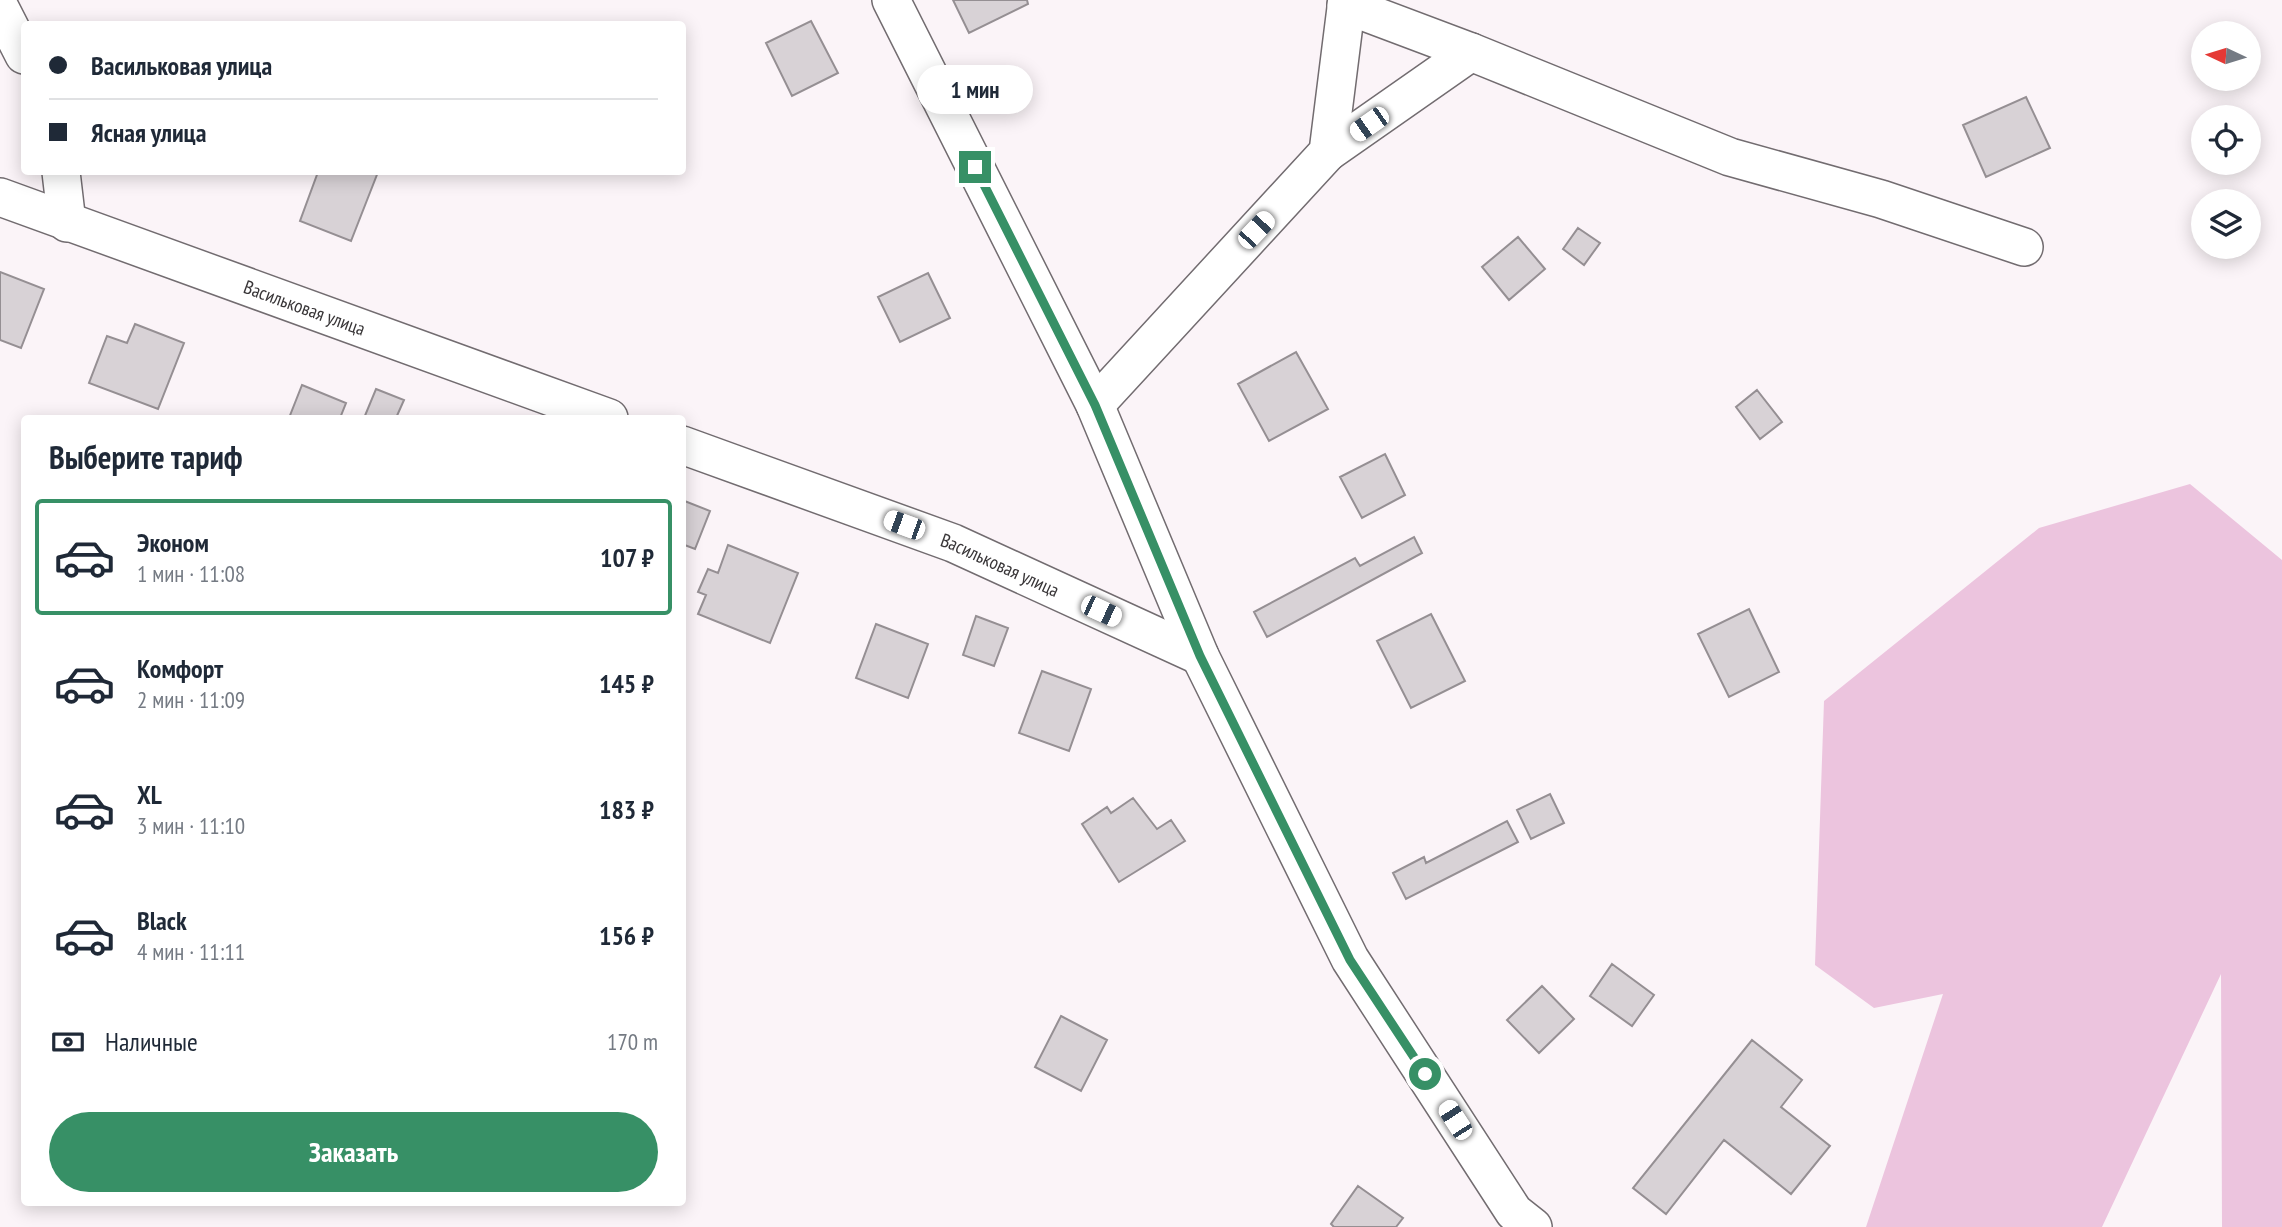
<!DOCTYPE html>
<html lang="ru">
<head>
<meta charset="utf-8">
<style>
	:root { --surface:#fff; --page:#f2f2f3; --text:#1f2937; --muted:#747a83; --line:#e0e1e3; --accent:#379066 }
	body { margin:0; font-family:"PT Sans Narrow",sans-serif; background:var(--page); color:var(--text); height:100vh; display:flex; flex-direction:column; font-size:26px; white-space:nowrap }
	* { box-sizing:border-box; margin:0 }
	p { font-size:23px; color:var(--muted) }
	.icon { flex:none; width:38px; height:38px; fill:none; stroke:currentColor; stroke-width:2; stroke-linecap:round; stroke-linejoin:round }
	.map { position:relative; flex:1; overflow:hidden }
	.details { position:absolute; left:21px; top:415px; width:665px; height:791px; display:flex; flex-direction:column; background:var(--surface); border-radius:7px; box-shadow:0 4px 18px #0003 }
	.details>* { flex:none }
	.hud { position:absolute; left:21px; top:21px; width:665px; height:154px; border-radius:7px; box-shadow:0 4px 18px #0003; display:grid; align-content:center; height:154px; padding:0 28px; background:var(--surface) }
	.needle { width:46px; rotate:274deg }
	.buttons { position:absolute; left:2191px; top:21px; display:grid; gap:14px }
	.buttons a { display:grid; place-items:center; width:70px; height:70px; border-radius:50%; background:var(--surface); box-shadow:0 4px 18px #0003; font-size:35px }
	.end { position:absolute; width:32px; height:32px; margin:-16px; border:9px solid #379066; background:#fff; box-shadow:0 0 0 4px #fff }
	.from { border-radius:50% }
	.bubble { position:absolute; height:49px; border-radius:24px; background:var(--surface); box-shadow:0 4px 18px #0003; font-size:23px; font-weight:700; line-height:49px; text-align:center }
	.car { position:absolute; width:21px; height:42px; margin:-21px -10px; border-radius:9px; box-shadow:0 0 5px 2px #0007; background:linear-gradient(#fff 24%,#345 0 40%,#fff 0 76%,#345 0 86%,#fff 0) }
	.hud b { display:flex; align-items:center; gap:24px; height:66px; font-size:26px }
	.hud b+b { border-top:2px solid var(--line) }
	.hud i { width:18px; height:18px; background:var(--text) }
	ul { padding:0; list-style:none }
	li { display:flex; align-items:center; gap:21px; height:116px; margin:0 14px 10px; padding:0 14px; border:4px solid transparent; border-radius:7px }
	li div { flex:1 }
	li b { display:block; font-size:26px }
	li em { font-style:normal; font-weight:700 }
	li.current { border-color:var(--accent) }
	li>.icon { width:63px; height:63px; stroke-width:1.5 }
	h2 { padding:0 28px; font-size:32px; line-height:84px }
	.pay { display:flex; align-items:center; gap:18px; height:77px; padding:0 28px; font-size:26px }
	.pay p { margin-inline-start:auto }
	.action { display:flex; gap:14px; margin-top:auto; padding:14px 28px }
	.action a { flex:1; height:80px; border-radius:42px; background:var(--accent); color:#fff; font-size:28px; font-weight:700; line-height:80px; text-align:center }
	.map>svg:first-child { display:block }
	.green { fill:#ecc4de }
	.building { fill:#d8d2d6; stroke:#958f93; stroke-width:2 }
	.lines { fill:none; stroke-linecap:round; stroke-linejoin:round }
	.minor-casing { stroke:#726c70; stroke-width:40 }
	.minor { stroke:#fff; stroke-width:37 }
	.route { stroke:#379066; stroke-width:9 }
	.labels { text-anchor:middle; stroke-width:5; stroke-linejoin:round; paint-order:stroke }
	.street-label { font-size:19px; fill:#383537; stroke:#fbf4f8 }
</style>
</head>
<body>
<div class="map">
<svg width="2282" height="1227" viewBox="0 0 2282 1227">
	<rect width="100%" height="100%" fill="#fbf4f8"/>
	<path class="green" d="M2190,484L2282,560V1227H2222L2221,974L2102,1227H1866L1943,994L1874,1008L1815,965L1824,701L2039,528Z"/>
	<path class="building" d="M953,0H1027L1028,4L969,33Z
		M811,21L838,73L792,96L766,43Z
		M2026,97L2050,148L1986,177L1963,125Z
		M318,172H378L351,241L300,221Z
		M1578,228L1600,243L1584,265L1563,249Z
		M1518,237L1545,269L1509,300L1482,267Z
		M0,272L44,289L21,348L0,340Z
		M928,273L950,318L900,342L878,297Z
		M135,324L184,343L158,409L89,383L107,336L127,343Z
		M1296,352L1328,409L1269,441L1238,384Z
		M302,385L346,403L340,418H289Z
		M376,389L404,400L396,418H364Z
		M1757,390L1782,422L1760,439L1736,407Z
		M1385,454L1405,495L1362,518L1340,477Z
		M682,500L710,511L695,549L682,544Z
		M1414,537L1422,553L1267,637L1254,612L1355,558L1360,566Z
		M728,545L798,573L770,643L698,614L706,595L698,592L708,569L718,573Z
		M1749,609L1779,672L1729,697L1698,634Z
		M1431,614L1465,681L1411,708L1377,641Z
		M976,616L1008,628L994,666L963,655Z
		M876,624L928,644L908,698L856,678Z
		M1042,671L1091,689L1069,751L1019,733Z
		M1550,794L1564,823L1531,839L1517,810Z
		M1133,798L1157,829L1171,820L1185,841L1119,882L1082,824L1107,807L1111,813Z
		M1507,821L1518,842L1406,899L1393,873L1424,857L1426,863Z
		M1612,964L1654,995L1632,1026L1590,996Z
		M1542,986L1574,1019L1539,1053L1507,1020Z
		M1061,1016L1107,1040L1081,1091L1035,1067Z
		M1752,1040L1802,1080L1781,1107L1830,1146L1791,1194L1724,1140L1666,1214L1633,1188Z
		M1358,1186L1403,1218L1396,1227H1334L1331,1224Z"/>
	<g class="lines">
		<defs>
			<g id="minor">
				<path d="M891,0L1095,405L1200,656L1350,959L1514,1212L1533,1227"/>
				<path d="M1346,5L1471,52L1730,157L1881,199L2024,247"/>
				<path d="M0,8L24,55"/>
				<path d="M1328,152L1471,52"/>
				<path d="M61,172L67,223"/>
				<path id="s1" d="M0,197L609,418"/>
				<path d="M1095,405L1328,152L1347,0"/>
				<path id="s2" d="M682,445L953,543L1200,656"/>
			</g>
		</defs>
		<use href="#minor" class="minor-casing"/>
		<use href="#minor" class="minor"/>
	</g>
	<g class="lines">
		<path class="route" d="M975,167L1095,405L1200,656L1350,960L1425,1074"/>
	</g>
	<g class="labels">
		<g class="street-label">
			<text dy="7" stroke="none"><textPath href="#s1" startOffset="324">Васильковая улица</textPath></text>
			<text dy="7" stroke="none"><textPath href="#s2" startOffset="340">Васильковая улица</textPath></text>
		</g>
	</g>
</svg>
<div class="buttons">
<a><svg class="needle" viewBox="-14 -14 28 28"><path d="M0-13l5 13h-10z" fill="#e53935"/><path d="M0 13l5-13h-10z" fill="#747a83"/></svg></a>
<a><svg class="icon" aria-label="locate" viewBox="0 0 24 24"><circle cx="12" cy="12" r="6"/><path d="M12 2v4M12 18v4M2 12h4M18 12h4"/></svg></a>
<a><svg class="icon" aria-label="layers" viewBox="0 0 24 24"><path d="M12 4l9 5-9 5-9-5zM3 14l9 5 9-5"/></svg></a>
</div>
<i class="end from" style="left:1425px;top:1074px"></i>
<i class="end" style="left:975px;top:167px"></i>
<div class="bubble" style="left:917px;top:65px;width:116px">1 мин</div>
<i class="car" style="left:1369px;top:124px;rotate:235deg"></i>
<i class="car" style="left:1256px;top:230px;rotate:43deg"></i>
<i class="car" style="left:904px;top:525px;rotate:290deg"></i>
<i class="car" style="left:1101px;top:611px;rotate:115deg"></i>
<i class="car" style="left:1455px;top:1120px;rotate:327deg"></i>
<div class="hud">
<b><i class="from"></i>Васильковая улица</b>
<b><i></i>Ясная улица</b>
</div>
<section class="details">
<h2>Выберите тариф</h2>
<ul>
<li class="current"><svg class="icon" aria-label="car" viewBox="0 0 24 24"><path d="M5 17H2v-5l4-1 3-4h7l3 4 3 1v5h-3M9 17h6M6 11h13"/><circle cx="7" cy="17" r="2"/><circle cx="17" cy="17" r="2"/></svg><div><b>Эконом</b><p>1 мин · 11:08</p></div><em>107 ₽</em></li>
<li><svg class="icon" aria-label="car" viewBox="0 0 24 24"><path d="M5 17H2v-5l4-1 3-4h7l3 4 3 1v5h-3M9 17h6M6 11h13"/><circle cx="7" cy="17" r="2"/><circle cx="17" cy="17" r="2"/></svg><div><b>Комфорт</b><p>2 мин · 11:09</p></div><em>145 ₽</em></li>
<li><svg class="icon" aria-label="car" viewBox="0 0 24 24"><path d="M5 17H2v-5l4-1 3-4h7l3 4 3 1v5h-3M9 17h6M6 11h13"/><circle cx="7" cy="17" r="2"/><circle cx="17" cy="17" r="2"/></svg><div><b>XL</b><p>3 мин · 11:10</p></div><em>183 ₽</em></li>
<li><svg class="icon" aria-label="car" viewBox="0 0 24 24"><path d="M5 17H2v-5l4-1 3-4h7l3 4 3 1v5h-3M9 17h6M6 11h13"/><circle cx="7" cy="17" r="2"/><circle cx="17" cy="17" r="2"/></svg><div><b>Black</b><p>4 мин · 11:11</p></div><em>156 ₽</em></li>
</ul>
<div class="pay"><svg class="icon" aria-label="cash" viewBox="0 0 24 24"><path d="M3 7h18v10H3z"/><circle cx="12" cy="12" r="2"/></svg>Наличные<p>170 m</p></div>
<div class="action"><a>Заказать</a></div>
</section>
</div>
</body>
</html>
